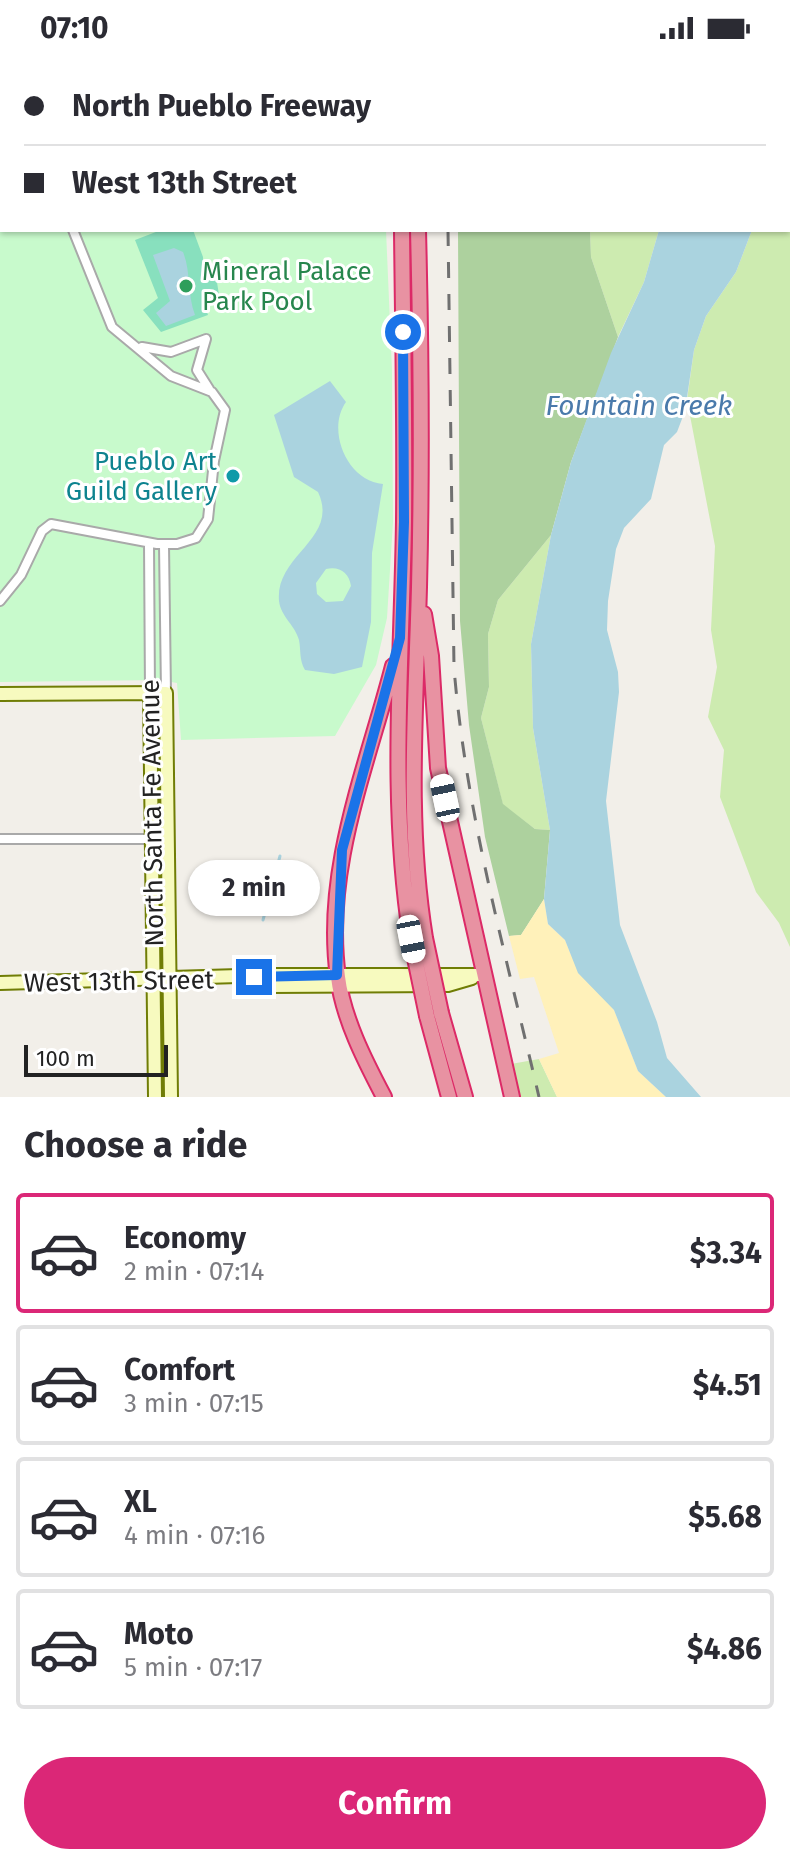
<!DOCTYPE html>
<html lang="en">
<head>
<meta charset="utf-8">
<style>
	:root { --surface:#fff; --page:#f2f2f3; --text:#2b2b33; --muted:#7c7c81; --line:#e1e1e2; --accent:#db2777 }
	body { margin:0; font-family:"Fira Sans",sans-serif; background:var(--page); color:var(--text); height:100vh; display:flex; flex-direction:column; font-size:30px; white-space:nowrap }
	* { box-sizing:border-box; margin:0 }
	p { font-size:26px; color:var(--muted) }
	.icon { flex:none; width:44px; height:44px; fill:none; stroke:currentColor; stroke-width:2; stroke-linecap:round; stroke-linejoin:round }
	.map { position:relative; height:1041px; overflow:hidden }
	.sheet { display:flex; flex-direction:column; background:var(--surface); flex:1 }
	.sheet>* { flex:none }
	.guide { position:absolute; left:0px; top:0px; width:790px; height:176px; box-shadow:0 2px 6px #0004; display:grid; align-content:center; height:176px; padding:0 24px; background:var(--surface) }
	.scale { position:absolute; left:24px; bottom:20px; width:144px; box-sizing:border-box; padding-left:8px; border:4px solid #222; border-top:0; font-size:22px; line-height:28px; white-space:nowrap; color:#222; -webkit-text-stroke:6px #fff; paint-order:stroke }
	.end { position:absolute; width:36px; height:36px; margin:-18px; border:10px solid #1a73e8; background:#fff; box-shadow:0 0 0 4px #fff }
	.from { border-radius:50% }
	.bubble { position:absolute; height:56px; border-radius:28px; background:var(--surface); box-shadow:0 2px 6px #0004; font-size:26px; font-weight:700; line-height:56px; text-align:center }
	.car { position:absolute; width:24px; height:48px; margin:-24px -12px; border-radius:10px; box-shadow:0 0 6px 2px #0007; background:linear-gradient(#fff 24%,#345 0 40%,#fff 0 76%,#345 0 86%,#fff 0) }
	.guide b { display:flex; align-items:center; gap:28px; height:76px; font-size:30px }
	.guide b+b { border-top:2px solid var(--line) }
	.guide i { width:20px; height:20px; background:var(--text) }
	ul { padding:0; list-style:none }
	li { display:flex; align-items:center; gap:24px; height:120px; margin:0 16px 12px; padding:0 8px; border:4px solid var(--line); border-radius:8px }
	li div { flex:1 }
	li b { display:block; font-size:30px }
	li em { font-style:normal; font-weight:700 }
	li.on { border-color:var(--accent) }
	li>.icon { width:72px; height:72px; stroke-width:1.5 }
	h2 { padding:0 24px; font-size:36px; line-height:96px }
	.button { display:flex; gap:16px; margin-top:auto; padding:16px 24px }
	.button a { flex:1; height:92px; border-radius:48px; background:var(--accent); color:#fff; font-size:32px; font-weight:700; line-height:92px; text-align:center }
	.status { display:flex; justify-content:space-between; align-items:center; height:56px; padding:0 40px; background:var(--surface); direction:ltr }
	.status svg { height:22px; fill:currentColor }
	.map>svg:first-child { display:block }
	.grass { fill:#cdebb0 }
	.forest { fill:#add19e }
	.sand { fill:#fff1ba }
	.park { fill:#c8facc }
	.pitch { fill:#88e0be }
	.water { fill:#aad3df; fill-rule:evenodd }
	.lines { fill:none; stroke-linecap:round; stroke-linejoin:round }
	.stream { stroke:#aad3df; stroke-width:3 }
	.street-casing { stroke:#a9a9a9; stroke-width:12 }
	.secondary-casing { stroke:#707d05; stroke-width:16 }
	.highway-casing { stroke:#dc2a67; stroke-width:18 }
	.street { stroke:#fff; stroke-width:8 }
	.secondary { stroke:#f7fabf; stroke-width:12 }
	.highway { stroke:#e892a2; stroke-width:14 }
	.rail { stroke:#707070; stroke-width:3; stroke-dasharray:16 16; stroke-linecap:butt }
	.highway-bridge-casing { stroke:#dc2a67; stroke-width:18; stroke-linecap:butt }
	.highway-bridge { stroke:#e892a2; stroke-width:14 }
	.route { stroke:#1a73e8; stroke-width:10 }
	.leisure-dot { fill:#2e9e5b; stroke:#fff; stroke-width:3 }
	.culture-dot { fill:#0f9aa8; stroke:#fff; stroke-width:3 }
	.labels { text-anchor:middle; stroke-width:6; stroke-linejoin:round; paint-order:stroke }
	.leisure-label { font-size:26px; fill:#27864d; stroke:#fff; text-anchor:start }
	.culture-label { font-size:26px; fill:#0d838f; stroke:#fff; text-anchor:end }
	.street-label { font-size:26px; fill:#222; stroke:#fff }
	.water-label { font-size:28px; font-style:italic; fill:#4a7aab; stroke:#fff }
</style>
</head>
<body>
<div class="status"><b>07:10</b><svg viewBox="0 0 49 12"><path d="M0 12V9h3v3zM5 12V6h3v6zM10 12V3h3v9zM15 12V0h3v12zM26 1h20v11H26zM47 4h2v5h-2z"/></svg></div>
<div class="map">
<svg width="790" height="1041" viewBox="0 0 790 1041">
	<rect width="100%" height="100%" fill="#f2efe9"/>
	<path class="grass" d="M785,0H790V891L779,867L756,836L720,741L724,694L708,661L717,611L711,574L715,490L687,344L694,294L706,260L736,216L752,174H788V2Z
		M590,174H659L644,226L618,281L591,201Z
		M551,479L531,588L533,672L550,774L535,773L503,749L481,662L489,631L488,578L498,544Z
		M539,1003L557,1041H519L511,1008Z"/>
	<path class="forest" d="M457,0H620L457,2Z
		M458,174H590L591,201L618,281L571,406L551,479L498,544L488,578L489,631L481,662L503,748L535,773L550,774L544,843L521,879L509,880L485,781L469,669L460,565Z"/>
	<path class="sand" d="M544,843L548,868L565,884L571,899L614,954L638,1015L666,1041H557L539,1003L559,997L534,921L520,923L509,880L521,879Z"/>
	<path class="park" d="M0,30L2,174H386L392,314L393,466L387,562L376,609L335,680L181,684L177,627L160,624L0,626Z"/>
	<path class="pitch" d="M161,174H193L203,201L204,220H216L219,239L203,245L208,259L161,276L143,254L158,242L135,184Z"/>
	<path class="water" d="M659,174H752L736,216L706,260L694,294L685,355L677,376L664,389L651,443L624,472L616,493L608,545L607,574L618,616L619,636L606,745L620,869L657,966L667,1002L701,1041H666L638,1015L614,954L578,917L565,884L548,868L544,843L550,774L533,672L531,588L551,479L571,406L611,297L644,226Z
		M174,192L183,196C191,215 187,238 195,259L166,270L156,257L170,245L153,199Z
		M330,325L346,346C326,374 347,425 383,428L372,497L371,566L362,611L334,618L305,614C299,604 301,594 299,584C295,569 281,561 279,545C275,498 340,483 318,436L294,421L274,359ZM326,513C340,510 349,517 351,530L343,545L326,546L317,538L316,527Z"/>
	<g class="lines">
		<path class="stream" d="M276,839L270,838L280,800
			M263,864L270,838"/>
		<defs>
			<path id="street" d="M147,2V0
				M0,22H2
				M0,162L2,164
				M142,291L171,296L206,283L197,314L209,333
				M149,488L150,637
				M164,489L166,637
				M0,545L21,519L42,475L51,468L157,488H177L196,482L208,463L214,405L225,354L212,336L171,320L112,271L73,174
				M0,783H169"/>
			<path id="secondary" d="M150,637L155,1041
				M0,638L166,637L171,1041
				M248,925L270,930L448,929L472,922
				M0,927L270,919H482"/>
			<path id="highway" d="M382,0L383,2
				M410,0V2
				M402,174C403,271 405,368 404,465C402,607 389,742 411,883
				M418,174C421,293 422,413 419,531C416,649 406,765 425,882
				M424,558L431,600L438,712L512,1041
				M441,957L465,1041
				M427,960L449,1041
				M384,1041C365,1005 343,962 338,921C323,814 367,711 393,610"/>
		</defs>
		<use href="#street" class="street-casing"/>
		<use href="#secondary" class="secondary-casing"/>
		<use href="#highway" class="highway-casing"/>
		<use href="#street" class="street"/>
		<use href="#secondary" class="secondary"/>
		<use href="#highway" class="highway"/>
		<path class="rail" d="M445,0V2
			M448,174L454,612C466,758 506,899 539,1041"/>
		<defs>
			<path id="highway-bridge" d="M425,882L441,957
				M411,883L427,960"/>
		</defs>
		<use href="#highway-bridge" class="highway-bridge-casing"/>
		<use href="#highway-bridge" class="highway-bridge"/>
	</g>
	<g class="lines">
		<path class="route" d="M254,921L337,919L342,794L400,582L404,466L403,276"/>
	</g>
	<circle class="leisure-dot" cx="186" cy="230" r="8"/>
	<circle class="culture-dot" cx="233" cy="420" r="8"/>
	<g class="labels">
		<g class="leisure-label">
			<text x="202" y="224">Mineral Palace<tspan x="202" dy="30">Park Pool</tspan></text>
		</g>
		<g class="culture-label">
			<text x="217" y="414">Pueblo Art<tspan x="217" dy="30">Guild Gallery</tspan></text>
		</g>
		<g class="street-label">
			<text transform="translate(152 757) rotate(-91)" y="9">North Santa Fe Avenue</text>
			<text transform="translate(119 925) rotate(-1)" y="9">West 13th Street</text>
		</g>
		<g class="water-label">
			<text x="639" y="359">Fountain Creek</text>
		</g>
	</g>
</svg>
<div class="scale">100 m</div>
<i class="end from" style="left:403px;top:276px"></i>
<i class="end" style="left:254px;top:921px"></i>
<div class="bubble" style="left:188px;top:804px;width:132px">2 min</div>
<i class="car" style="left:445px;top:742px;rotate:348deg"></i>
<i class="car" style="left:411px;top:883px;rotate:169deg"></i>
<div class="guide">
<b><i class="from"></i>North Pueblo Freeway</b>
<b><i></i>West 13th Street</b>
</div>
</div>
<section class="sheet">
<h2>Choose a ride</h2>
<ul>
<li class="on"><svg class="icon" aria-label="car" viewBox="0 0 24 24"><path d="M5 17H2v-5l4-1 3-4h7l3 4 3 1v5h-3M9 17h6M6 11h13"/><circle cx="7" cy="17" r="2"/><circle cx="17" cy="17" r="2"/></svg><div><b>Economy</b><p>2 min · 07:14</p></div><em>$3.34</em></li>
<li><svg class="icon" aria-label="car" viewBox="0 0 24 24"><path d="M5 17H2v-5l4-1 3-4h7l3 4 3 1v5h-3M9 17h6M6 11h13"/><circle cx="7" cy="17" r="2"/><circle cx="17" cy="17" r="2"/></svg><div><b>Comfort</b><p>3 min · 07:15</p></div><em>$4.51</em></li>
<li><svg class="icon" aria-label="car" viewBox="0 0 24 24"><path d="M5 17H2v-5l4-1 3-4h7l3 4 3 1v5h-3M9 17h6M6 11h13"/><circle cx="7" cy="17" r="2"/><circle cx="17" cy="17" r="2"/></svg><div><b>XL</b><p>4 min · 07:16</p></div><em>$5.68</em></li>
<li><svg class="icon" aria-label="car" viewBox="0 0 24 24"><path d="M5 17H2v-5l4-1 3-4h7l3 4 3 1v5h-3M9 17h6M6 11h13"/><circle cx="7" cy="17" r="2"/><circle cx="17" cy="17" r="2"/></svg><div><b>Moto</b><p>5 min · 07:17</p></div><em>$4.86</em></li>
</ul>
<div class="button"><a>Confirm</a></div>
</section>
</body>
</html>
